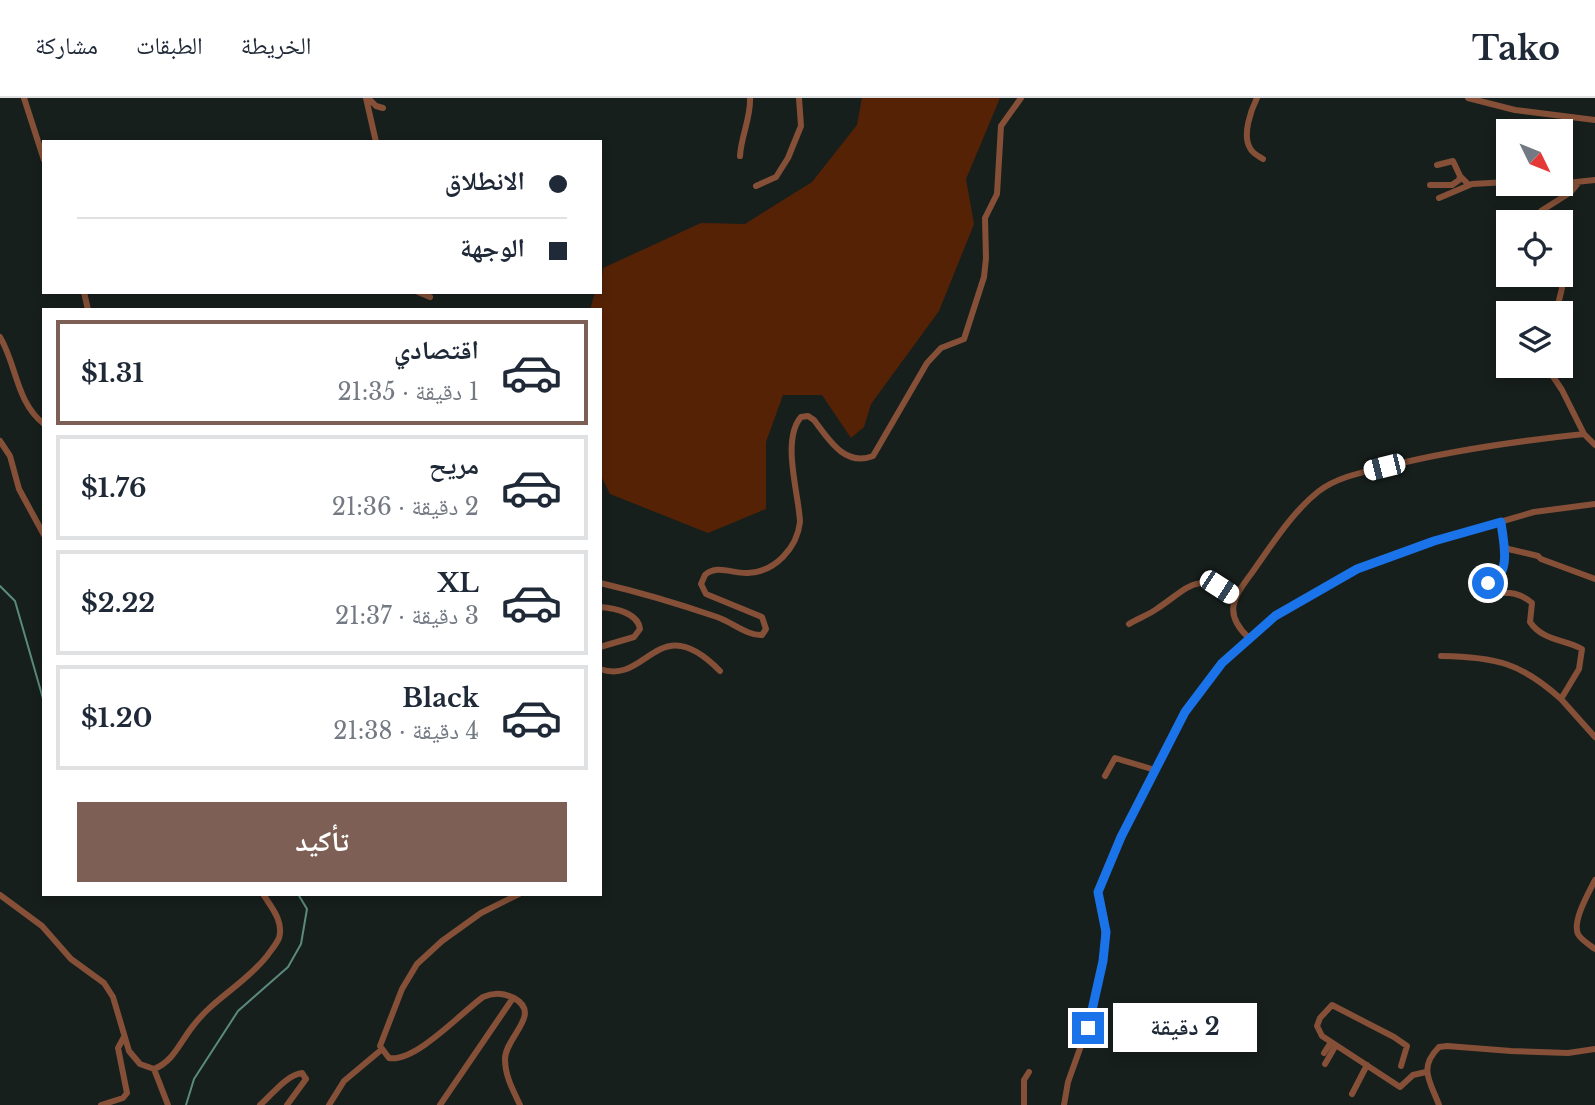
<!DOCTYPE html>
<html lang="ar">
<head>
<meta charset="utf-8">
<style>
	:root { --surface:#fff; --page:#f6f6f7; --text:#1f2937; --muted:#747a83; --line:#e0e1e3; --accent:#7d5f56 }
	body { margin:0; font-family:"Libre Baskerville","Noto Naskh Arabic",serif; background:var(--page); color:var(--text); direction:rtl; height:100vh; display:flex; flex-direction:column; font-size:26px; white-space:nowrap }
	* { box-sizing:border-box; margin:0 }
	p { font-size:23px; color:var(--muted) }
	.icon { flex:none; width:38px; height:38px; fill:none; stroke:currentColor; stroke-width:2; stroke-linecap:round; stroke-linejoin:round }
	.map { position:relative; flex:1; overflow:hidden; direction:ltr }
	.sheet { position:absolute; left:42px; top:210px; width:560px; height:588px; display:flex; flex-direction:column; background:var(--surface); border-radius:0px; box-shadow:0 4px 10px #0003; direction:rtl }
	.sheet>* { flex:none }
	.hud { position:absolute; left:42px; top:42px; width:560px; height:154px; border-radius:0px; box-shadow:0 4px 10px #0003; direction:rtl; display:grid; align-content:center; height:154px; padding:0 35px; background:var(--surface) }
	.needle { width:46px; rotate:133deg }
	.buttons { position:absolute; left:1496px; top:21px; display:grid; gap:14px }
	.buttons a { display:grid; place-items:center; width:77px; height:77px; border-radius:0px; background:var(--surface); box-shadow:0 4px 10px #0003; font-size:35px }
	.end { position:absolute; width:32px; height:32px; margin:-16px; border:9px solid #1a73e8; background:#fff; box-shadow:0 0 0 4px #fff }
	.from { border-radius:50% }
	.bubble { position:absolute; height:49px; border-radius:0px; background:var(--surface); box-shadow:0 4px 10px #0003; font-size:23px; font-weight:700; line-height:49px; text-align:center; direction:rtl }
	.car { position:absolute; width:21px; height:42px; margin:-21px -10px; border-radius:9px; box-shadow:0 0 5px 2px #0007; background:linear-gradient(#fff 24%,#345 0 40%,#fff 0 76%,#345 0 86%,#fff 0) }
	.hud b { display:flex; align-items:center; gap:24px; height:66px; font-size:26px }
	.hud b+b { border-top:2px solid var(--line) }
	.hud i { width:18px; height:18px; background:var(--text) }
	ul { padding:12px 0 0; list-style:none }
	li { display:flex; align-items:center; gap:21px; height:105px; margin:0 14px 10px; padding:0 21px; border:4px solid var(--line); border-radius:0px }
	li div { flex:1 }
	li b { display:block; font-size:26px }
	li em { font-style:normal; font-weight:700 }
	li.active { border-color:var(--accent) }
	li>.icon { width:63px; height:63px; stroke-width:1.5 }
	.primary-button { display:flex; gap:14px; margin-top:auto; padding:14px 35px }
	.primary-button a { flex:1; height:80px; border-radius:0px; background:var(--accent); color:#fff; font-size:28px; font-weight:700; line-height:80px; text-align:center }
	header { display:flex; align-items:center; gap:42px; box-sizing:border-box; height:98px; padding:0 35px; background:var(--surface); border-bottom:2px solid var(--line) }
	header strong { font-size:33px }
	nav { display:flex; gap:38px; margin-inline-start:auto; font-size:24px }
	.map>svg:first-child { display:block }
	.green { fill:#562206 }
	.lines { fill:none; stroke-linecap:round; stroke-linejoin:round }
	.stream { stroke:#5a8a7e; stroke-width:2 }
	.street { stroke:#855037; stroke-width:6 }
	.route { stroke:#1a73e8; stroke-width:9 }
</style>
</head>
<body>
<header>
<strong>Tako</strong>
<nav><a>الخريطة</a><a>الطبقات</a><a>مشاركة</a></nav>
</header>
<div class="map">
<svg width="1595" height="1007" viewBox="0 0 1595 1007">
	<rect width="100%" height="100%" fill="#171f1c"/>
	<path class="green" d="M862,0H1000L966,81L974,126L939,213L871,306L864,329L851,340L822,297H783L766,344V411L708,435L610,396L600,376V212H590L595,194H600L603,170L701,125L745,126L812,84L857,27Z"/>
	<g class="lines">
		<path class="stream" d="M0,488L15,503L44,604
			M186,1007L194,981L238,913L288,869L301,846L307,811L298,796"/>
		<path class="street" d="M24,0L44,62
			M366,0L376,44
			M368,0L376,8L383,10
			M1257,0C1251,12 1242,37 1250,50C1252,55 1258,58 1263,61
			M1468,0L1515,12L1595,22
			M740,58C741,38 751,20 750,0
			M1437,67L1453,63L1460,78L1469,87
			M1557,86L1595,82
			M1430,87H1452L1459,82L1460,78
			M756,88L776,79L788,60L801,28L799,0
			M1439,100L1472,86L1508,84
			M1543,124L1541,113L1571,94L1579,84
			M84,194L88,212
			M418,194L430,199
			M1556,215L1562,190L1559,177
			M0,239C17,268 16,304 44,326
			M1546,268L1562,292L1584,336L1595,347
			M0,343L10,358L19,391L44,437
			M1501,423C1502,437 1509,472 1498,481C1492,486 1482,485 1475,486L1473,489C1493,503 1509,485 1532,505L1530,524C1543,543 1564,541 1582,551L1579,571L1561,601L1595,639
			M1504,450L1538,458L1541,461L1595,481
			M600,485C639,494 679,506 717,519C732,524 747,538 762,537L766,531L762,519L706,496L701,486L705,477C717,466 733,476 748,475C775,474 797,450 800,424C799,396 781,342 801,319L808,318L814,322C829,342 845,369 873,358L927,265L941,250L964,241L984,179L986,160L985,120L997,96L1001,28L1021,0
			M600,509C615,510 638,515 640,531L634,539L600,549
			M1129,526C1138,520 1149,517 1158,510C1191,488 1196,473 1235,499
			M1249,540C1223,516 1233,500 1251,476C1271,448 1292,414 1319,393C1339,378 1365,374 1389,368C1453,352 1517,343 1584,336
			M1441,558C1495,559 1520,564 1561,601
			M600,571C648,588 657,509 720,573
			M1105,678L1115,660L1155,672
			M1595,782C1589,794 1572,823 1578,836C1581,842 1590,847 1595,851
			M519,796L481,815L442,843L417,866L402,891L380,948L389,960C415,965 462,914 483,899C494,894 504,895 514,900C543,916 505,939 505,961C505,978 513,992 520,1007
			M0,797L42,828L71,861L104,885L113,899L129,953L140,966L154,971C174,963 180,944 193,928C213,901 246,885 267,858C271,852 276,847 279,840C284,823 271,809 263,796
			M1324,955L1331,944
			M1325,966L1336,947
			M1401,968L1407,948L1394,939L1332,907L1320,920L1317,928L1322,938L1400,989L1413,977L1426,974
			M154,971L168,1007
			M1352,996L1367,967
			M101,1007L123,1000L127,995L118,950L124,939
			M260,1007C272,997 286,977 302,975L306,981L287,1007
			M329,1007L344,983L381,952
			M440,1007L513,900
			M1024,1007V982L1029,974
			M1064,1007L1068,984L1092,917L1103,863L1105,822L1098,794L1121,739L1185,614L1222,565L1275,518L1357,470L1434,443L1534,414L1595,406
			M1439,1007C1430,983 1418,970 1439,949L1447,948L1511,953L1568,955L1595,951"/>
	</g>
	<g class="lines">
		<path class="route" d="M1088,930L1103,863L1106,834L1098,794L1121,739L1185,614L1222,565L1275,518L1357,471L1434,443L1501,424C1503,443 1513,478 1488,485"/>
	</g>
</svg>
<div class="buttons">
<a><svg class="needle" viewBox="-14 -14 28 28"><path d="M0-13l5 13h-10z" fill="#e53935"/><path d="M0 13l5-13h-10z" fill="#747a83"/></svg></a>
<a><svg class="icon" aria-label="locate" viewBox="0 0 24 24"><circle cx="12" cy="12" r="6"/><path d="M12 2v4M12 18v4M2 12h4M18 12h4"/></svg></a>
<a><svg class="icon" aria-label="layers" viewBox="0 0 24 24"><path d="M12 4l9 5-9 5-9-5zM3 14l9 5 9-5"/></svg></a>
</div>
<i class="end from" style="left:1488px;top:485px"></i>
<i class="end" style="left:1088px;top:930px"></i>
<div class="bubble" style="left:1113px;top:905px;width:144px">2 دقيقة</div>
<i class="car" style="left:1384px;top:369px;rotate:256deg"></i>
<i class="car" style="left:1219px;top:489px;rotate:123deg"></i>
<div class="hud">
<b><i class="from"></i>الانطلاق</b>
<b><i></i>الوجهة</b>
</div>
<section class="sheet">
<ul>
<li class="active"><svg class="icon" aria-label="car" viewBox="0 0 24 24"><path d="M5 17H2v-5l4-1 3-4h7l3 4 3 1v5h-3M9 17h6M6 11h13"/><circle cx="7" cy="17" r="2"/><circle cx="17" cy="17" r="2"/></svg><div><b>اقتصادي</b><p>1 دقيقة · 21:35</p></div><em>$1.31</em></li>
<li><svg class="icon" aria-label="car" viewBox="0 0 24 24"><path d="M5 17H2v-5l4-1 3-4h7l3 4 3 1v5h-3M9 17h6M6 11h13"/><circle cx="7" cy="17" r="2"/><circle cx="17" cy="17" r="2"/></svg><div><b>مريح</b><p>2 دقيقة · 21:36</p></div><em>$1.76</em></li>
<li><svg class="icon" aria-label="car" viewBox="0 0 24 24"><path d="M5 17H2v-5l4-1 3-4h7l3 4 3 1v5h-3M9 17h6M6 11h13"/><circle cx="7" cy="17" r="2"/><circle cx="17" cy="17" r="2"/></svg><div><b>XL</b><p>3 دقيقة · 21:37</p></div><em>$2.22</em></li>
<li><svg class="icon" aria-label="car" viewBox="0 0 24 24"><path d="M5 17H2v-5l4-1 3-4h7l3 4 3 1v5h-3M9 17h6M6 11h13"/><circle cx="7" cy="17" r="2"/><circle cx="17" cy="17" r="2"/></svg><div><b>Black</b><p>4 دقيقة · 21:38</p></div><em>$1.20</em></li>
</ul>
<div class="primary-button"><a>تأكيد</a></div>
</section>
</div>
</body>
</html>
